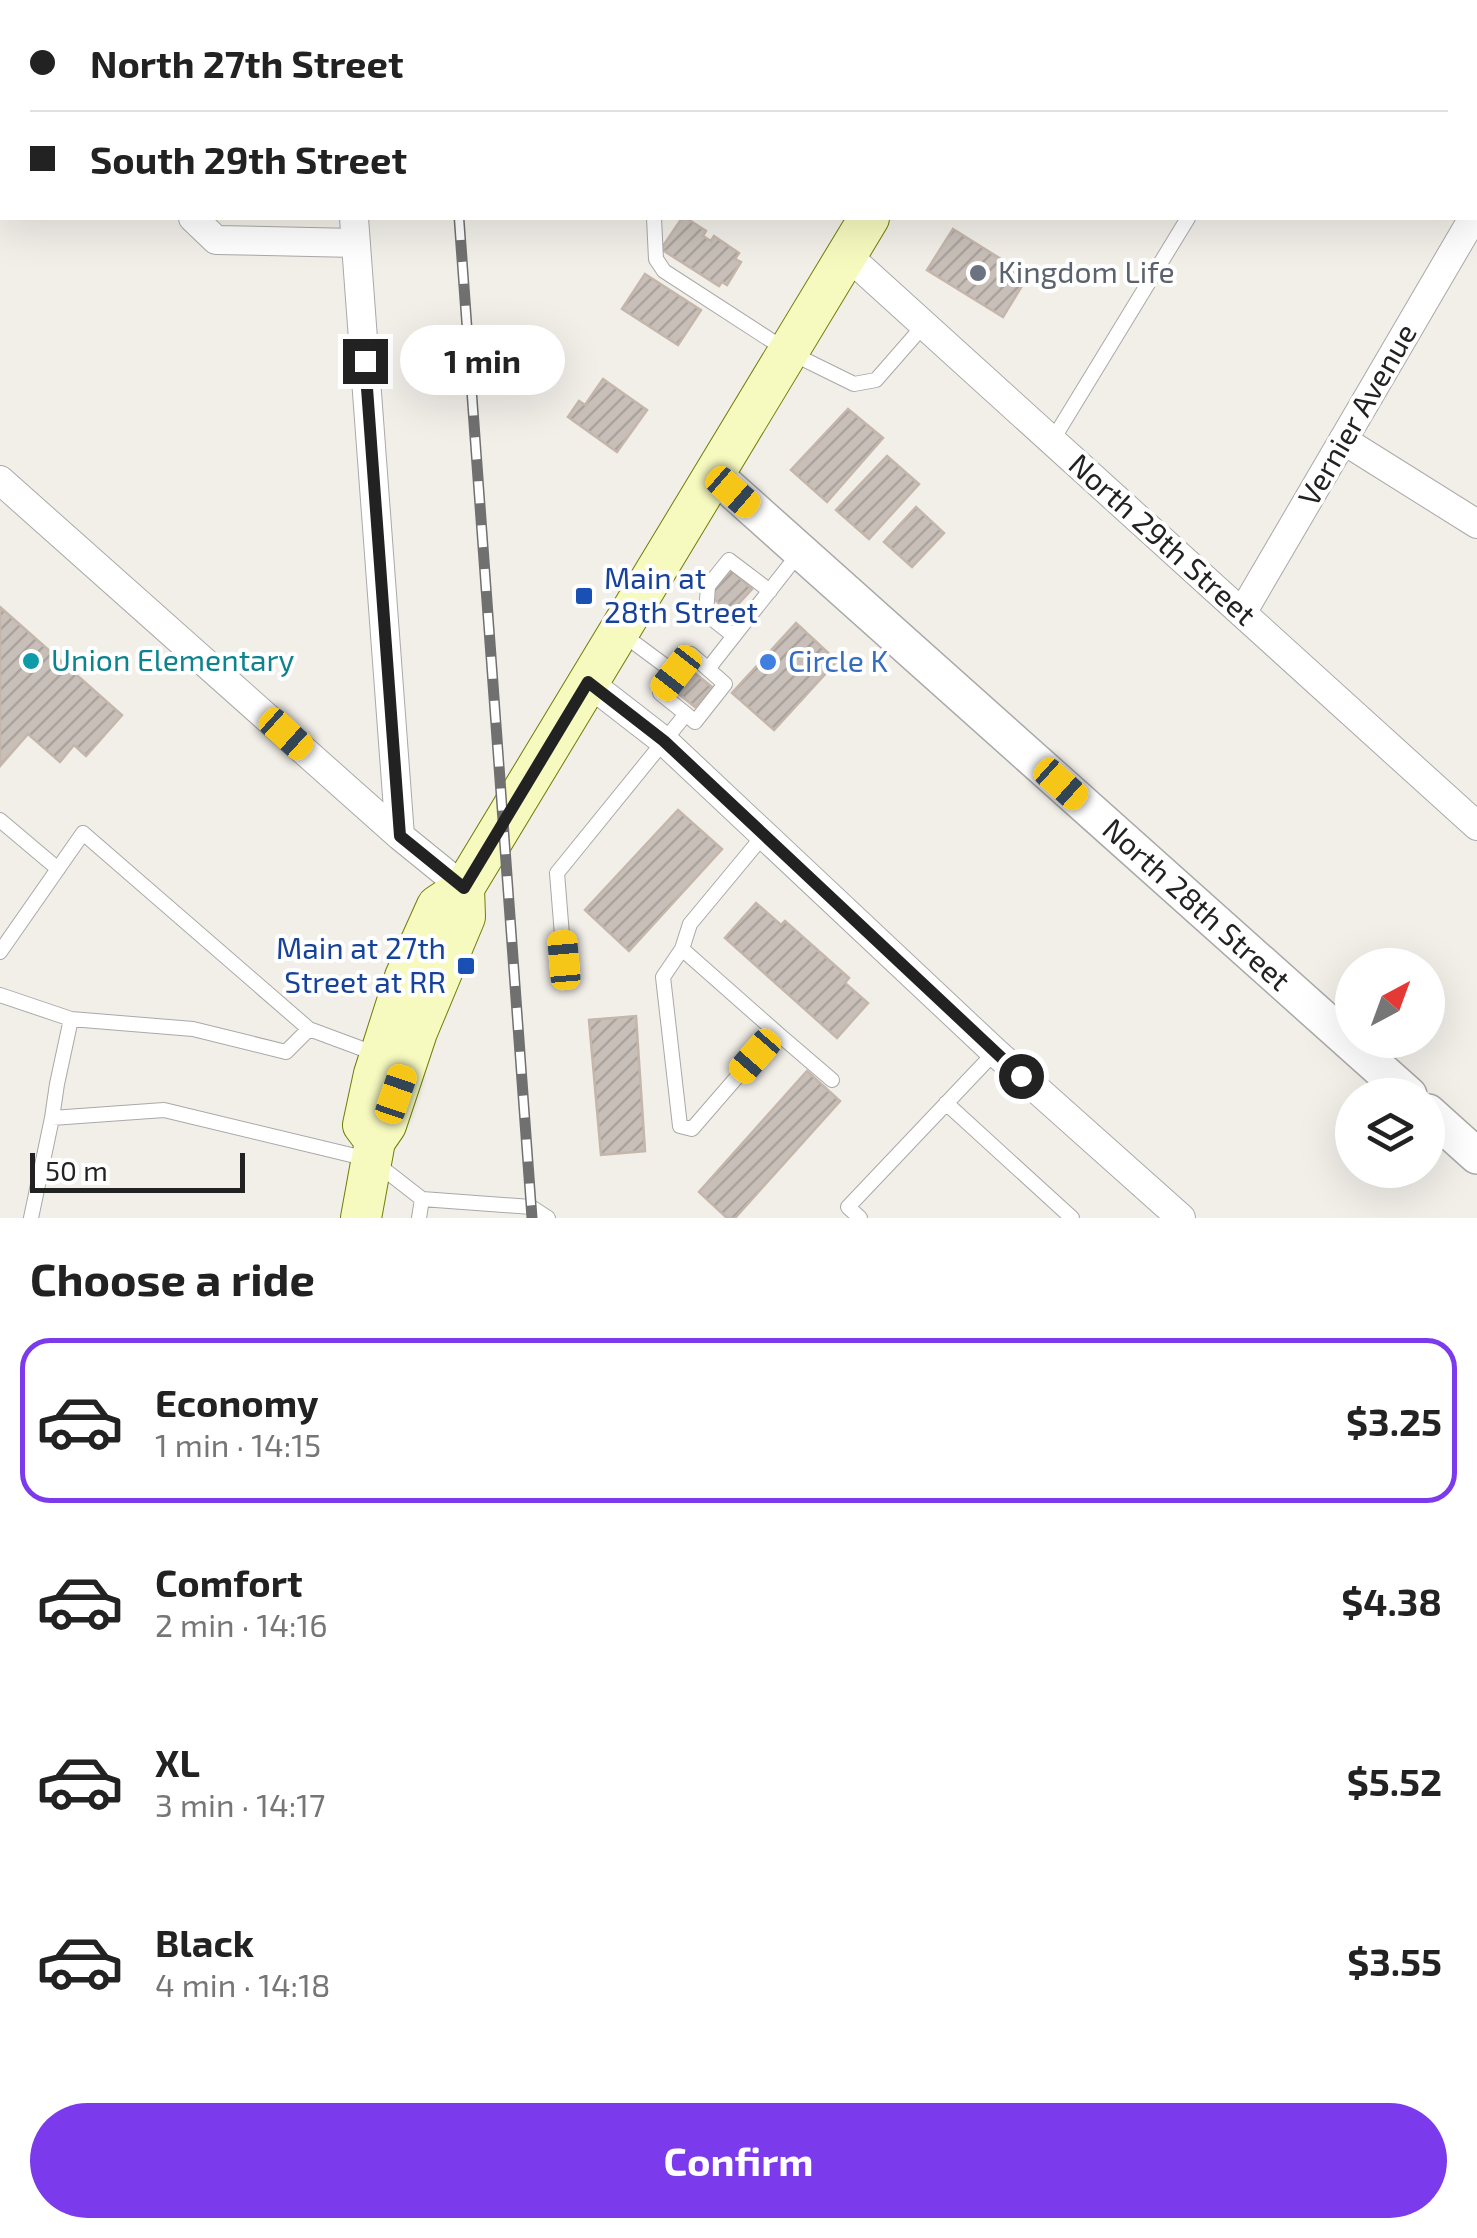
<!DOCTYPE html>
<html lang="en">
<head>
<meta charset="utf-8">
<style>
	:root { --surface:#fff; --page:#f6f6f6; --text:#222; --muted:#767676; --line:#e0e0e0; --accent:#7c3aed }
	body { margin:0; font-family:"Exo 2",sans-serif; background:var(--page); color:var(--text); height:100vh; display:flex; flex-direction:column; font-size:38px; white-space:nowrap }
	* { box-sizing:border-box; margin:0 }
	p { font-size:32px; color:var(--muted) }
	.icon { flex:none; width:55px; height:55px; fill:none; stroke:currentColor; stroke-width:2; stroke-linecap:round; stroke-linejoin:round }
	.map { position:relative; height:1218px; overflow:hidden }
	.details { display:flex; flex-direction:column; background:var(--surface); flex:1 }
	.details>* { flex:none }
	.hud { position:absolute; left:0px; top:0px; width:1478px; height:220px; box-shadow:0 10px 40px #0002; display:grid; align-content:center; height:220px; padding:0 30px; background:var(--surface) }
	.needle { width:65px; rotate:41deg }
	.buttons { position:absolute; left:1335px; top:948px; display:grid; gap:20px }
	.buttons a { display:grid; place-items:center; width:110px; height:110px; border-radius:50%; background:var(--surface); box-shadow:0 10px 40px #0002; font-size:50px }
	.scale { position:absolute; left:30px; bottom:25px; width:215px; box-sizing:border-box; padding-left:10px; border:5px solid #222; border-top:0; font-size:28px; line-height:35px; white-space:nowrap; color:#222; -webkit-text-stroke:8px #fff; paint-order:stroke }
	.end { position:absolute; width:45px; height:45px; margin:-22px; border:12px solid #222; background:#fff; box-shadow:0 0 0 5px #fff }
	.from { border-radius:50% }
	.bubble { position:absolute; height:70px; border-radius:35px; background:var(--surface); box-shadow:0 10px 40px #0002; font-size:32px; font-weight:700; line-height:70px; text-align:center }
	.car { position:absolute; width:30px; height:60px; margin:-30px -15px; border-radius:12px; box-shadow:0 0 8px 2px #0007; background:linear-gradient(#f5c518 24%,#345 0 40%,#f5c518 0 76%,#345 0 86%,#f5c518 0) }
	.hud b { display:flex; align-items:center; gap:35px; height:95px; font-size:38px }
	.hud b+b { border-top:2px solid var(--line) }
	.hud i { width:25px; height:25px; background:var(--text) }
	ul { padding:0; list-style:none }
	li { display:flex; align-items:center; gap:30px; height:165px; margin:0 20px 15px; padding:0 10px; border:5px solid transparent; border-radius:30px }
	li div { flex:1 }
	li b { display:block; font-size:38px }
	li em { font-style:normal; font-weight:700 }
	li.on { border-color:var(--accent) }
	li>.icon { width:90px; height:90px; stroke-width:1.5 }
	h2 { padding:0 30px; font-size:45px; line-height:120px }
	.button { display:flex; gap:20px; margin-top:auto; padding:20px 30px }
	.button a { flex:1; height:115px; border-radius:60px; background:var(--accent); color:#fff; font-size:40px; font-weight:700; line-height:115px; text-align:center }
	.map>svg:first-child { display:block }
	.building { fill:url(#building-hatch); stroke:#c4b6ab; stroke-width:2.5 }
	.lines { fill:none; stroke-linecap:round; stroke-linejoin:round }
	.service-casing { stroke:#a9a9a9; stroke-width:16 }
	.minor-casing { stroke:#a9a9a9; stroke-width:30 }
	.tertiary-casing { stroke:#a9a9a9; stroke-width:38 }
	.secondary-casing { stroke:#707d05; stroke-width:42 }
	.service { stroke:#fff; stroke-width:14 }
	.minor { stroke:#fff; stroke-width:28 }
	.tertiary { stroke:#fff; stroke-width:35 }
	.secondary { stroke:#f7fabf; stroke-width:40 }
	.rail-casing { stroke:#707070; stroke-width:11 }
	.rail { stroke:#fff; stroke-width:8; stroke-dasharray:22; stroke-linecap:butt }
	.route { stroke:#222; stroke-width:12 }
	.worship-dot { fill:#6b7280; stroke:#fff; stroke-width:4 }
	.transit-dot { fill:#1a4fb4; stroke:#fff; stroke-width:4 }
	.culture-dot { fill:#0f9aa8; stroke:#fff; stroke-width:4 }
	.shop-dot { fill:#3f7fe0; stroke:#fff; stroke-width:4 }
	.labels { text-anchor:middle; stroke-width:8; stroke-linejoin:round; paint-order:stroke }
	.worship-label { font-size:30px; fill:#5b616d; stroke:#fff; text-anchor:start }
	.street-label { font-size:30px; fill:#222; stroke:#fff }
	.transit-label { font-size:30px; fill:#164399; stroke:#fff; text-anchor:start }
	.culture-label { font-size:30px; fill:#0d838f; stroke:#fff; text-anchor:start }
	.shop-label { font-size:30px; fill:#366cbe; stroke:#fff; text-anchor:start }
</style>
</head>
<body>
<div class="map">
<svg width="1477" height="1218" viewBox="0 0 1477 1218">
	<defs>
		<pattern id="building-hatch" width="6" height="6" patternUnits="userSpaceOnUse" patternTransform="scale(2.5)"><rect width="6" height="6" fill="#c7bfb8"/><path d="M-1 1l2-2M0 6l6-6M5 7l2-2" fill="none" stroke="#aba49e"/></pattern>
	</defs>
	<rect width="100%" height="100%" fill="#f2efe9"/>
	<path class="building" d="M682,218H686L706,231L703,236L711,241L714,236L739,253L735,259L741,262L727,285L722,282L719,286L661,249Z
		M953,229L1028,276L1003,317L927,270Z
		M645,274L701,310L678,345L622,309Z
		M603,379L647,410L617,452L568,417L579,401L585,405Z
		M848,409L883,438L827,502L791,470Z
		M887,456L919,484L869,539L836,510Z
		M916,507L944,533L912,567L884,542Z
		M731,570L752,589L730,613L709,595Z
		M0,607L122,715L86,756L74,745L60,762L28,734L0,766Z
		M796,623L837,661L774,730L732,693Z
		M686,666L712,687L695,707L670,687Z
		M678,810L722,849L629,951L585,910Z
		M756,903L781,925L785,921L849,978L845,983L868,1003L837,1038L725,938Z
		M636,1016L645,1151L601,1155L589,1020Z
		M807,1071L840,1101L735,1218H727L699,1192Z"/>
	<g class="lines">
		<defs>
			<path id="service" d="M559,0L562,2
				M721,2L723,0
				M1311,2L1313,0
				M0,54L2,56
				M654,218L656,259L664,271L789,352L854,384L876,380L924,325
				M1052,441L1188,218
				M621,633L675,673L691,654L708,669L800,552
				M734,636L706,614L708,586L729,560L770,591
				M686,714L695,722L725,684L708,669
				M0,820L58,869
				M763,836L690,924L682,949L663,977L680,1126L692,1129L776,1032L832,1080
				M682,949L776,1032
				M0,952L83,833L309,1029L379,1055
				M564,960L557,873L686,714L660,693L675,673
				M0,995L71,1019L193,1029L286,1052L309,1029
				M946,1103L1072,1218
				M52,1118L57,1084L71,1019
				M422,1199L531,1207L548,1218
				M31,1218L52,1118L164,1110L372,1160L422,1199L419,1218
				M860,1218L848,1207L995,1052"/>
			<path id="minor" d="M338,0V2
				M193,218L216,240L356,243
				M354,218L400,836
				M847,255L1477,826
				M1343,440L1477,524
				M0,480L400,836L464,888
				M1242,613L1473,218
				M588,682L664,741L995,1052L1181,1218"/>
			<path id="tertiary" d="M715,475L1409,1095
				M1428,1112L1477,1156"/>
			<path id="secondary" d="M999,2L1000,0
				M375,1141L363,1125L374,1074L405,977L437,906L464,888L869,218
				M361,1218L375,1141L386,1125L417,1032L465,917L464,888"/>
		</defs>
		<use href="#service" class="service-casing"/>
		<use href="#minor" class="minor-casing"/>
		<use href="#tertiary" class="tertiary-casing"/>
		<use href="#secondary" class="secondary-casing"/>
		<use href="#service" class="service"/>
		<use href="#minor" class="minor"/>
		<use href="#tertiary" class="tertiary"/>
		<use href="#secondary" class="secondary"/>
		<defs>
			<path id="rail" d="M442,0V2
				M459,218L532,1218"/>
		</defs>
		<use href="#rail" class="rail-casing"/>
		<use href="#rail" class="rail"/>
	</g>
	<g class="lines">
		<path class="route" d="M365,361L400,836L464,888L588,682L664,741L1021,1076"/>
	</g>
	<circle class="worship-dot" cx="978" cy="273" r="10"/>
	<g class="transit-dot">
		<rect x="574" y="586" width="20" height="20" rx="5"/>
		<rect x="456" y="956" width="20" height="20" rx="5"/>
	</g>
	<circle class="culture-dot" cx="31" cy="661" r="10"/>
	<circle class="shop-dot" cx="768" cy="662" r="10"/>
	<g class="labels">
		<g class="worship-label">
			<text x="998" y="283">Kingdom Life</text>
		</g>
		<g class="street-label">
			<text transform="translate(1358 415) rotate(-60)" y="10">Vernier Avenue</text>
			<text transform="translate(1162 540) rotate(42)" y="10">North 29th Street</text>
			<text transform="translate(1196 905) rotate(42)" y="10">North 28th Street</text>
		</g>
		<g class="transit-label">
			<text x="604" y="589">Main at<tspan x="604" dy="34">28th Street</tspan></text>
			<text x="446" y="959" text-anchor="end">Main at 27th<tspan x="446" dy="34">Street at RR</tspan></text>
		</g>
		<g class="culture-label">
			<text x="51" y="671">Union Elementary</text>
		</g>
		<g class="shop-label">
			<text x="788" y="672">Circle K</text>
		</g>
	</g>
</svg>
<div class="buttons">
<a><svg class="needle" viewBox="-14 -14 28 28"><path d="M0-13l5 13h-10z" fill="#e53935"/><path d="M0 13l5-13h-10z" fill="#767676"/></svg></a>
<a><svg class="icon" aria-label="layers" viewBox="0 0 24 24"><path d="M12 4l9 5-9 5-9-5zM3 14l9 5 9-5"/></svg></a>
</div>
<div class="scale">50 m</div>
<i class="end from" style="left:1021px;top:1076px"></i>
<i class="end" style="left:365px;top:361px"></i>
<div class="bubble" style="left:400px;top:325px;width:165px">1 min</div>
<i class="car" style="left:733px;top:492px;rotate:131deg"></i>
<i class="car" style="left:676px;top:673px;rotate:218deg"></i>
<i class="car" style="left:286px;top:734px;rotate:132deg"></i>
<i class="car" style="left:1061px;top:784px;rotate:132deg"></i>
<i class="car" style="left:564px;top:960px;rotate:355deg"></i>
<i class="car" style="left:755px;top:1056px;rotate:221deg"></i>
<i class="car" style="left:396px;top:1094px;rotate:19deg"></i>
<div class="hud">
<b><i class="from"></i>North 27th Street</b>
<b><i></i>South 29th Street</b>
</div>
</div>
<section class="details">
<h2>Choose a ride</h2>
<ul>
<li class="on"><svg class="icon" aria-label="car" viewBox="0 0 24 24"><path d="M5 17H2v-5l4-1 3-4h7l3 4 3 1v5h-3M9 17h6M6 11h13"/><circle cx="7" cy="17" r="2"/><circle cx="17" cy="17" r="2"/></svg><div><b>Economy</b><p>1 min · 14:15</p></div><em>$3.25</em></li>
<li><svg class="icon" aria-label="car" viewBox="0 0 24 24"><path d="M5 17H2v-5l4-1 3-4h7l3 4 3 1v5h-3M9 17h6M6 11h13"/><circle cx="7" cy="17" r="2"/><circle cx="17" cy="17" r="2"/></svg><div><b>Comfort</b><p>2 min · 14:16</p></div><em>$4.38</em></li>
<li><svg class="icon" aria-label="car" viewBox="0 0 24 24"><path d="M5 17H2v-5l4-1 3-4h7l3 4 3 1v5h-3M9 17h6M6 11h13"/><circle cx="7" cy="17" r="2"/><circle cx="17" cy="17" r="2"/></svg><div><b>XL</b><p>3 min · 14:17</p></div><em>$5.52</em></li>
<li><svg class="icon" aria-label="car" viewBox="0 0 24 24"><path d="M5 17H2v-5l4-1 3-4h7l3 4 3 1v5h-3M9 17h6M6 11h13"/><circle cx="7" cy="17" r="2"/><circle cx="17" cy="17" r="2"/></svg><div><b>Black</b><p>4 min · 14:18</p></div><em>$3.55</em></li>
</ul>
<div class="button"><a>Confirm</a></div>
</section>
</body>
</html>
